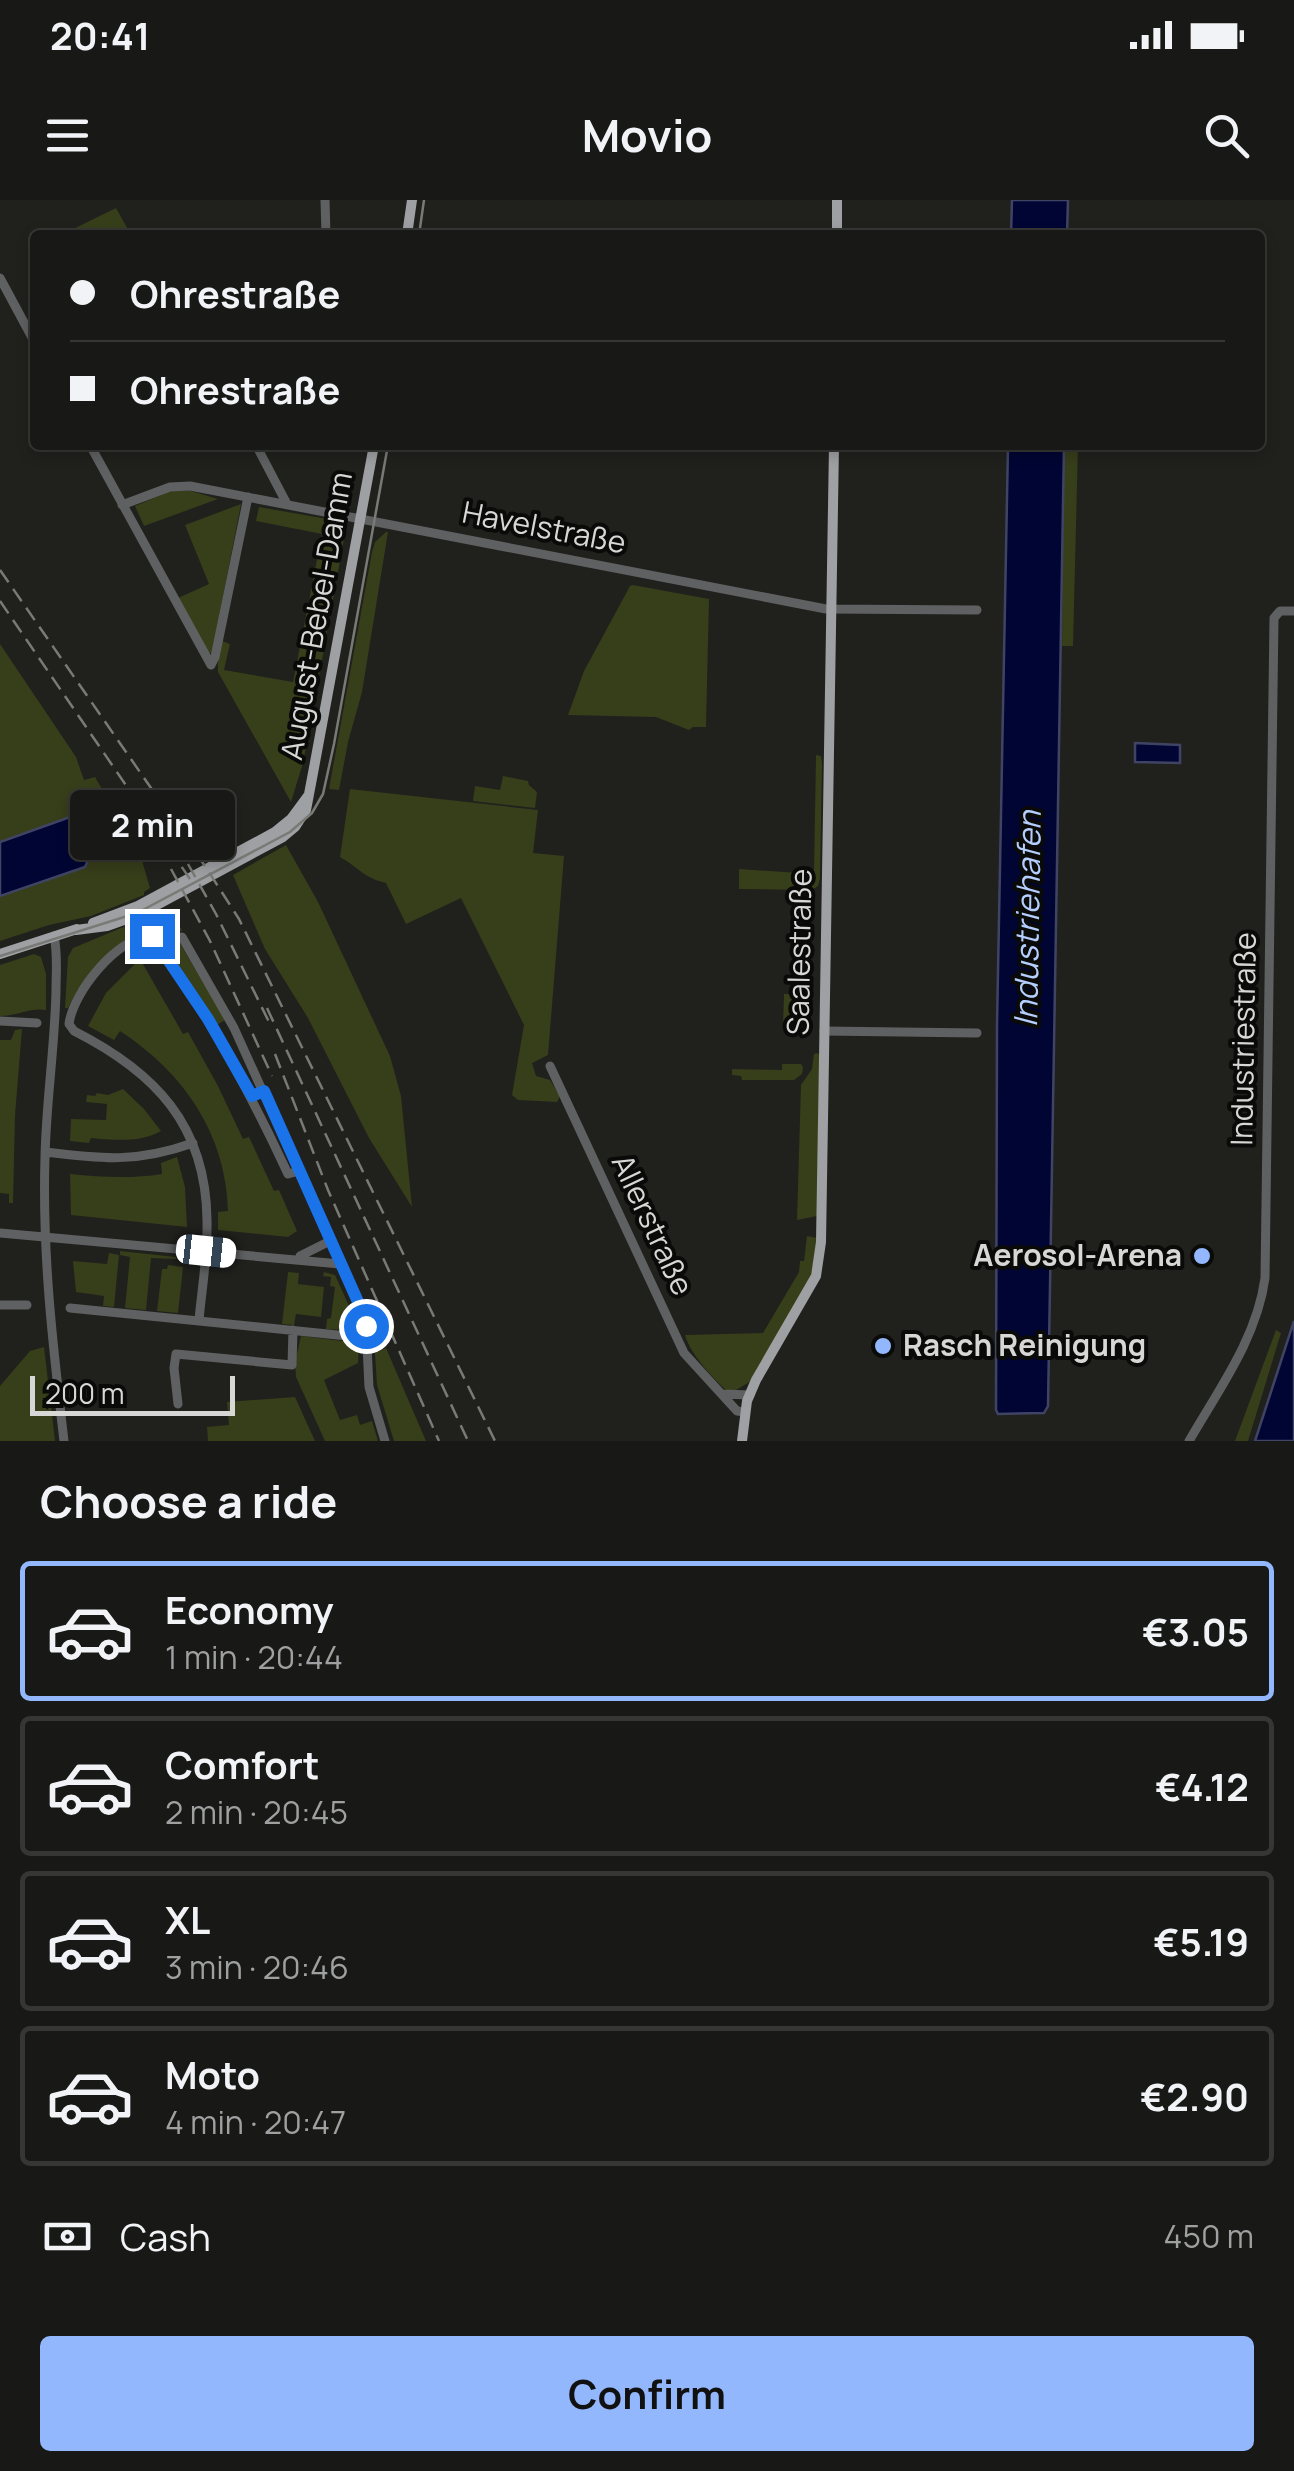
<!DOCTYPE html>
<html lang="en">
<head>
<meta charset="utf-8">
<style>
	:root { --surface:#181816; --page:#252523; --text:#f1f3f6; --muted:#9fa0a1; --line:#363735; --accent:#92b7fd }
	body { margin:0; font-family:Manrope,sans-serif; background:var(--page); color:var(--text); height:100vh; display:flex; flex-direction:column; font-size:38px; white-space:nowrap }
	* { box-sizing:border-box; margin:0 }
	p { font-size:32px; color:var(--muted) }
	.icon { flex:none; width:55px; height:55px; fill:none; stroke:currentColor; stroke-width:2; stroke-linecap:round; stroke-linejoin:round }
	.map { position:relative; height:1241px; overflow:hidden }
	.panel { display:flex; flex-direction:column; background:var(--surface); flex:1 }
	.panel>* { flex:none }
	.top-card { position:absolute; left:30px; top:30px; width:1235px; height:220px; border-radius:10px; box-shadow:0 5px 15px #0003,0 0 0 2px var(--line); display:grid; align-content:center; height:220px; padding:0 40px; background:var(--surface) }
	.scale { position:absolute; left:30px; bottom:25px; width:205px; box-sizing:border-box; padding-left:10px; border:5px solid #d7d8d5; border-top:0; font-size:28px; line-height:35px; white-space:nowrap; color:#d7d8d5; -webkit-text-stroke:8px #0a0a09; paint-order:stroke }
	.end { position:absolute; width:45px; height:45px; margin:-22px; border:12px solid #1a73e8; background:#fff; box-shadow:0 0 0 5px #fff }
	.from { border-radius:50% }
	.bubble { position:absolute; height:70px; border-radius:10px; background:var(--surface); box-shadow:0 5px 15px #0003,0 0 0 2px var(--line); font-size:32px; font-weight:700; line-height:70px; text-align:center }
	.car { position:absolute; width:30px; height:60px; margin:-30px -15px; border-radius:12px; box-shadow:0 0 8px 2px #0007; background:linear-gradient(#fff 24%,#345 0 40%,#fff 0 76%,#345 0 86%,#fff 0) }
	.top-card b { display:flex; align-items:center; gap:35px; height:95px; font-size:38px }
	.top-card b+b { border-top:2px solid var(--line) }
	.top-card i { width:25px; height:25px; background:var(--text) }
	ul { padding:0; list-style:none }
	li { display:flex; align-items:center; gap:30px; height:140px; margin:0 20px 15px; padding:0 20px; border:5px solid var(--line); border-radius:10px }
	li div { flex:1 }
	li b { display:block; font-size:38px }
	li em { font-style:normal; font-weight:700 }
	li.on { border-color:var(--accent) }
	li>.icon { width:90px; height:90px; stroke-width:1.5 }
	h2 { padding:0 40px; font-size:45px; line-height:120px }
	.pay { display:flex; align-items:center; gap:25px; height:110px; padding:0 40px; font-size:38px }
	.pay p { margin-inline-start:auto }
	.action { display:flex; gap:20px; margin-top:auto; padding:20px 40px }
	.action a { flex:1; height:115px; border-radius:10px; background:var(--accent); color:#111; font-size:40px; font-weight:700; line-height:115px; text-align:center }
	.status { display:flex; justify-content:space-between; align-items:center; height:70px; padding:0 50px; background:var(--surface); direction:ltr }
	.status svg { height:28px; fill:currentColor }
	header { display:flex; justify-content:space-between; align-items:center; height:130px; padding:0 40px; background:var(--surface); font-size:45px; font-weight:700 }
	.map>svg:first-child { display:block }
	.green { fill:#373e1a }
	.water { fill:#000533; stroke:#404464; stroke-width:2.5 }
	.lines { fill:none; stroke-linecap:round; stroke-linejoin:round }
	.minor { stroke:#5f6061; stroke-width:9 }
	.major { stroke:#9ea0a3; stroke-width:10 }
	.tram { stroke:#797976; stroke-width:2.5 }
	.rail { stroke:#797976; stroke-width:2.5; stroke-dasharray:15 8; stroke-linecap:butt }
	.route { stroke:#1a73e8; stroke-width:12 }
	.poi-dot { fill:#92b7fd; stroke:#0a0a09; stroke-width:4 }
	.labels { text-anchor:middle; stroke-width:8; stroke-linejoin:round; paint-order:stroke }
	.street-label { font-size:30px; fill:#d7d8d5; stroke:#0a0a09 }
	.poi-label { font-size:30px; font-weight:bold; fill:#d7d8d5; stroke:#0a0a09; text-anchor:end }
	.water-label { font-size:32px; font-style:italic; fill:#b4cefe; stroke:#0a0a09 }
</style>
</head>
<body>
<div class="status"><b>20:41</b><svg viewBox="0 0 49 12"><path d="M0 12V9h3v3zM5 12V6h3v6zM10 12V3h3v9zM15 12V0h3v12zM26 1h20v11H26zM47 4h2v5h-2z"/></svg></div>
<header><svg class="icon" aria-label="menu" viewBox="0 0 24 24"><path d="M4 6h16M4 12h16M4 18h16"/></svg>Movio<svg class="icon" aria-label="search" viewBox="0 0 24 24"><circle cx="10" cy="10" r="6"/><path d="M15 15l6 6"/></svg></header>
<div class="map">
<svg width="1294" height="1241" viewBox="0 0 1294 1241">
	<rect width="100%" height="100%" fill="#20201d"/>
	<path class="green" d="M116,8L131,35H66L65,33Z
		M1064,245H1078L1073,446H1062Z
		M171,291H191L218,299L144,326L135,306Z
		M241,304L212,453H206L178,398L209,384L185,325Z
		M259,307L333,320L343,324L346,328L303,563L291,602L218,472V457L222,441L230,444L224,470L293,482L322,334L256,321Z
		M386,332H388L362,492L348,542L339,590L329,589L372,352L375,342Z
		M633,385L709,399L706,527H693L689,530L656,517L568,515L584,471L630,386Z
		M0,444L76,557L84,580L95,577L140,654L150,688L144,692V695L91,716L49,725L0,741V696L85,667L70,617L0,642Z
		M816,555L821,556L822,564L820,678L818,686L812,690L739,689V669L814,674Z
		M503,576L528,581L529,585L537,592L535,608L473,601L475,586L500,590Z
		M350,589L538,610L533,653L564,656L548,855L532,863L536,876L550,880L560,896L557,902L518,900L512,895L524,825L461,698L406,724L386,683C362,677 361,669 340,657Z
		M286,645L318,702L390,856L401,896L412,1007L369,938L308,818L265,749L233,675Z
		M162,711L168,722L153,734L146,731L138,734L136,733C105,753 85,775 68,808H65L68,757L73,748Z
		M168,723L180,727L182,730L175,735L225,820L215,826L155,736Z
		M34,754L41,757L46,774V810C31,807 17,816 0,816V765Z
		M140,759L183,834L188,832L218,886L243,939L249,937L274,991L279,990L297,1031L288,1037L218,1030V1012L228,1011C226,934 184,873 120,831L114,840L88,826L106,793Z
		M784,794H804L803,827H783Z
		M22,829L15,915L13,1003H9V994L0,993V840H11L15,830Z
		M817,853L820,855L817,1016L797,1020L801,885L812,869L814,854Z
		M782,864H801L803,867L802,874L794,880H742L741,876L732,875V869L782,870Z
		M123,889L144,909L161,931C141,943 113,940 91,938L89,943L70,941L71,919L106,920L107,904L86,902L87,895L95,896L97,893L108,895Z
		M177,957L185,987L187,1027L71,1015L70,974C101,977 131,979 162,974L161,963Z
		M807,1036L817,1038L811,1076L751,1181L736,1190L727,1191C713,1178 690,1154 685,1135L763,1133L799,1072L800,1061H804Z
		M120,1051L176,1057V1059L151,1058L146,1110L125,1108L130,1057L120,1055Z
		M109,1053L119,1055L114,1107L103,1106L104,1096L76,1092L73,1061L107,1064Z
		M168,1065L183,1067L178,1113L157,1111L162,1069H167Z
		M288,1072L299,1073L298,1084L324,1087L321,1117L296,1114L294,1125L282,1124Z
		M324,1072L335,1075L354,1117V1123L347,1130L326,1129L327,1119L331,1118L335,1087L330,1086L331,1077L323,1076Z
		M1276,1130L1281,1133L1248,1241H1235Z
		M301,1136L359,1143L358,1163L324,1180L340,1220L357,1215L360,1225L372,1221L378,1241H325L296,1177L295,1163Z
		M44,1147L55,1241H0V1186L30,1151Z
		M386,1148L426,1241H394L377,1185L375,1153Z
		M295,1197L315,1241H208L207,1227L229,1225L227,1202Z"/>
	<path class="water" d="M1012,0H1068L1067,35H1011Z
		M1008,245H1064L1048,1206L1044,1213L998,1214L996,1210L997,825Z
		M1135,543L1180,545V563L1135,562Z
		M70,617L82,633L90,656L85,667L0,696V642Z
		M1294,1121V1241H1255Z"/>
	<g class="lines">
		<path class="minor" d="M325,0L326,35
			M0,78L35,143
			M90,245L211,465
			M256,245L287,304
			M122,305L170,287L190,286L826,409L977,410
			M211,465L215,457L248,297
			M54,736C58,754 56,772 56,790C55,846 46,902 45,958C42,1053 53,1147 64,1241
			M182,737L234,828L363,1113L366,1126L369,1187L385,1241
			M0,821L37,823
			M824,831L977,833
			M550,866L684,1153L737,1211L745,1212
			M45,952C102,959 137,963 193,943
			M0,1033L340,1064
			M299,1060L300,1056L330,1041
			M0,1105H27
			M70,1108L367,1138
			M199,1120C202,1087 208,1054 207,1020C206,925 155,872 74,831L69,824C73,792 117,738 150,736L155,740C208,814 250,892 288,974L299,971
			M723,1194L750,1195
			M178,1204L174,1168L176,1154L292,1165L293,1130
			M1189,1241C1219,1189 1257,1138 1265,1078L1274,418L1280,411H1294"/>
		<path class="major" d="M407,35L412,0
			M837,35V0
			M93,723L138,706L275,632L291,619L308,596
			M76,730L107,726L138,715L283,637L295,627L306,610L313,573L374,245
			M0,754L77,729
			M742,1241L747,1201L756,1180L816,1076L821,1042L834,245"/>
		<path class="tram" d="M419,35L424,0
			M0,756L137,713L290,632L312,613L323,594L334,544L388,245"/>
		<path class="rail" d="M0,370L205,666L239,719L495,1241
			M0,401L190,679
			M188,664L216,714L270,824
			M171,669L210,741L272,876
			M267,808L468,1241
			M275,854L328,990L439,1241"/>
	</g>
	<g class="lines">
		<path class="route" d="M152,736L208,819L252,896L264,891L363,1113L366,1126"/>
	</g>
	<g class="poi-dot">
		<circle cx="1202" cy="1056" r="10"/>
		<circle cx="883" cy="1146" r="10"/>
	</g>
	<g class="labels">
		<g class="street-label">
			<text transform="translate(544 328) rotate(11)" y="10">Havelstraße</text>
			<text transform="translate(317 416) rotate(-80)" y="10">August-Bebel-Damm</text>
			<text transform="translate(800 752) rotate(-89)" y="10">Saalestraße</text>
			<text transform="translate(1244 839) rotate(-89)" y="10">Industriestraße</text>
			<text transform="translate(652 1025) rotate(65)" y="10">Allerstraße</text>
		</g>
		<g class="poi-label">
			<text x="1182" y="1066">Aerosol-Arena</text>
			<text x="903" y="1156" text-anchor="start">Rasch Reinigung</text>
		</g>
		<g class="water-label">
			<text transform="translate(1028 719) rotate(-89)" y="11">Industriehafen</text>
		</g>
	</g>
</svg>
<div class="scale">200 m</div>
<i class="end from" style="left:366px;top:1126px"></i>
<i class="end" style="left:152px;top:736px"></i>
<div class="bubble" style="left:70px;top:590px;width:165px">2 min</div>
<i class="car" style="left:206px;top:1051px;rotate:96deg"></i>
<div class="top-card">
<b><i class="from"></i>Ohrestraße</b>
<b><i></i>Ohrestraße</b>
</div>
</div>
<section class="panel">
<h2>Choose a ride</h2>
<ul>
<li class="on"><svg class="icon" aria-label="car" viewBox="0 0 24 24"><path d="M5 17H2v-5l4-1 3-4h7l3 4 3 1v5h-3M9 17h6M6 11h13"/><circle cx="7" cy="17" r="2"/><circle cx="17" cy="17" r="2"/></svg><div><b>Economy</b><p>1 min · 20:44</p></div><em>€3.05</em></li>
<li><svg class="icon" aria-label="car" viewBox="0 0 24 24"><path d="M5 17H2v-5l4-1 3-4h7l3 4 3 1v5h-3M9 17h6M6 11h13"/><circle cx="7" cy="17" r="2"/><circle cx="17" cy="17" r="2"/></svg><div><b>Comfort</b><p>2 min · 20:45</p></div><em>€4.12</em></li>
<li><svg class="icon" aria-label="car" viewBox="0 0 24 24"><path d="M5 17H2v-5l4-1 3-4h7l3 4 3 1v5h-3M9 17h6M6 11h13"/><circle cx="7" cy="17" r="2"/><circle cx="17" cy="17" r="2"/></svg><div><b>XL</b><p>3 min · 20:46</p></div><em>€5.19</em></li>
<li><svg class="icon" aria-label="car" viewBox="0 0 24 24"><path d="M5 17H2v-5l4-1 3-4h7l3 4 3 1v5h-3M9 17h6M6 11h13"/><circle cx="7" cy="17" r="2"/><circle cx="17" cy="17" r="2"/></svg><div><b>Moto</b><p>4 min · 20:47</p></div><em>€2.90</em></li>
</ul>
<div class="pay"><svg class="icon" aria-label="cash" viewBox="0 0 24 24"><path d="M3 7h18v10H3z"/><circle cx="12" cy="12" r="2"/></svg>Cash<p>450 m</p></div>
<div class="action"><a>Confirm</a></div>
</section>
</body>
</html>
